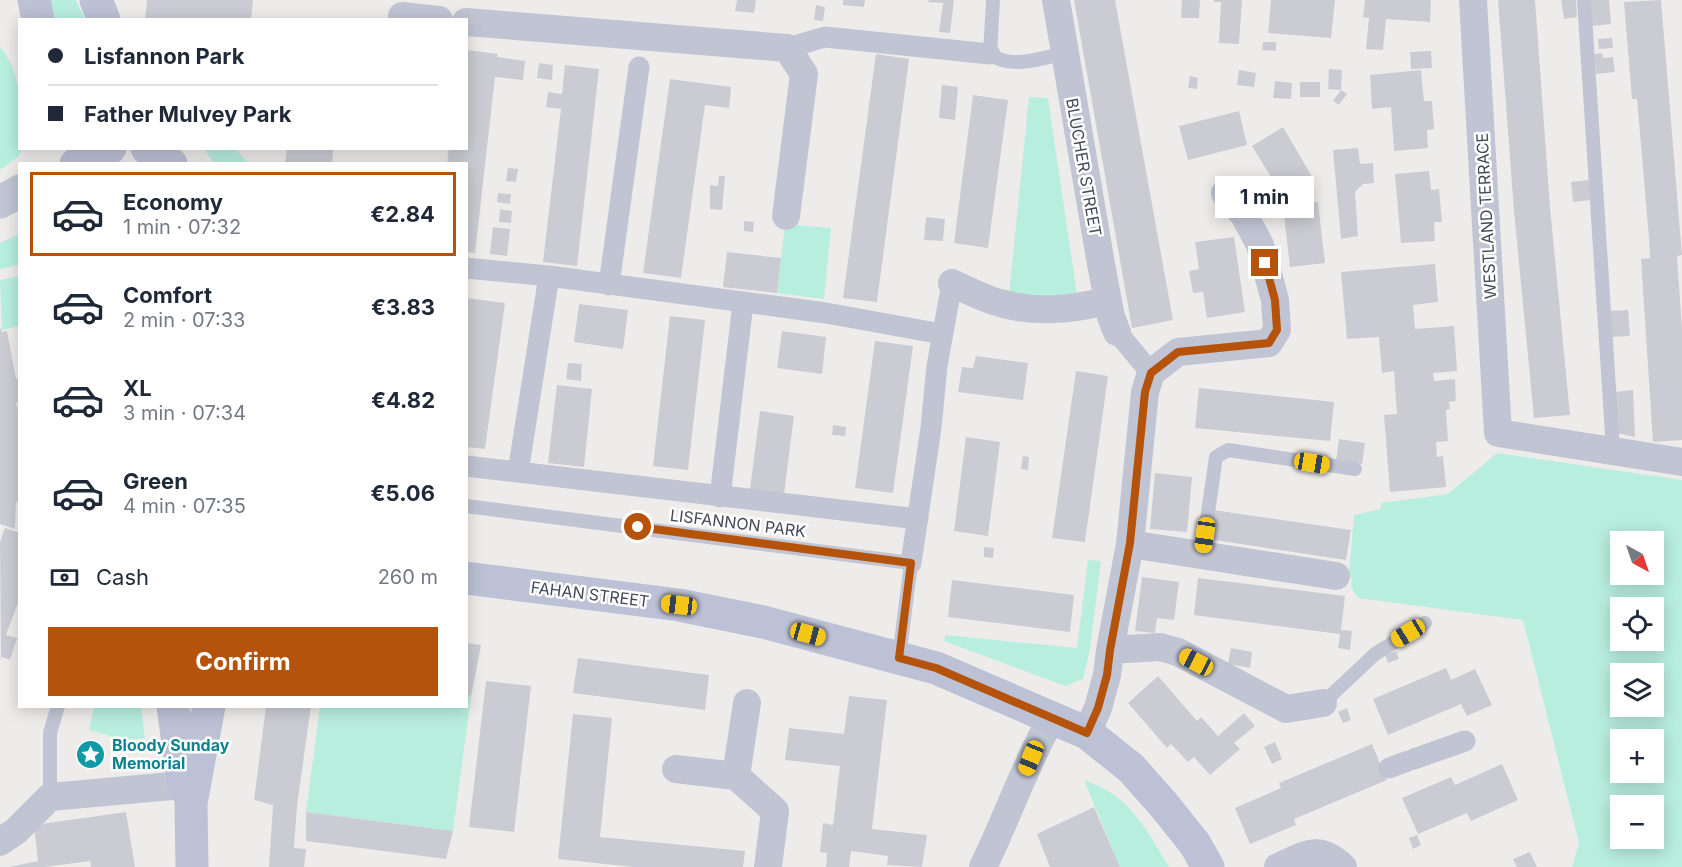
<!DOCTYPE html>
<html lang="en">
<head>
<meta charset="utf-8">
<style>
	:root { --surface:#fff; --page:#f2f2f3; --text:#1f2937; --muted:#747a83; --line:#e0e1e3; --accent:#b45309 }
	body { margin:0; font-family:Inter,sans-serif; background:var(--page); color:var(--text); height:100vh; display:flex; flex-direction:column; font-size:22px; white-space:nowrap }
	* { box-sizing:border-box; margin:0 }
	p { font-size:20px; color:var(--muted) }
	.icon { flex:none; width:33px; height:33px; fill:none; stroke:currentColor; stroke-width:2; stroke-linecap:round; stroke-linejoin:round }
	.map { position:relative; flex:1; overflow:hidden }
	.side { position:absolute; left:18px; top:162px; width:450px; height:546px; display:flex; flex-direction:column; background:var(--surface); border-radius:0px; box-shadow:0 3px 15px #0003 }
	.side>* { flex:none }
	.banner { position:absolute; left:18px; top:18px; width:450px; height:132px; border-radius:0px; box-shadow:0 3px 15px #0003; display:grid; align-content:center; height:132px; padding:0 30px; background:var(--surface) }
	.needle { width:39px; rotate:140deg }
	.fabs { position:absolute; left:1610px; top:531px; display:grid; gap:12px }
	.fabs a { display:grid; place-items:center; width:54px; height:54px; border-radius:0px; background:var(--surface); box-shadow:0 3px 15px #0003; font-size:30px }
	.end { position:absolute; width:27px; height:27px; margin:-14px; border:8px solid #b45309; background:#fff; box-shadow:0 0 0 3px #fff }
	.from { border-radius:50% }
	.bubble { position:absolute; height:42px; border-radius:0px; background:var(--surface); box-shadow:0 3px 15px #0003; font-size:20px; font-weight:700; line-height:42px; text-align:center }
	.car { position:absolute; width:18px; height:36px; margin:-18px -9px; border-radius:8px; box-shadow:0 0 4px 2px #0007; background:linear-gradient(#f5c518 24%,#345 0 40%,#f5c518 0 76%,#345 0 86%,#f5c518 0) }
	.banner b { display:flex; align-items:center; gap:21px; height:57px; font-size:22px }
	.banner b+b { border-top:2px solid var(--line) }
	.banner i { width:15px; height:15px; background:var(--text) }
	ul { padding:10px 0 0; list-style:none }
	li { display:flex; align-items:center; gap:18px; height:84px; margin:0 12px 9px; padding:0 18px; border:3px solid transparent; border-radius:0px }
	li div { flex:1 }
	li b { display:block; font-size:22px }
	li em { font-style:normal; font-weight:700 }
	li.current { border-color:var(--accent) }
	li>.icon { width:54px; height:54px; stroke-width:1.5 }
	.pay { display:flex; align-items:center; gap:15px; height:66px; padding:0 30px; font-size:22px }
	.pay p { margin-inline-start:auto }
	.action { display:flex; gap:12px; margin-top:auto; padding:12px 30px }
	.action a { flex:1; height:69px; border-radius:0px; background:var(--accent); color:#fff; font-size:24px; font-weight:700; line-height:69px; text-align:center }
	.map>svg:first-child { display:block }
	.green { fill:#b8eede; fill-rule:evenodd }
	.building { fill:#cbccd3 }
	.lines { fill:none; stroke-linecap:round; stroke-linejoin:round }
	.service { stroke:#c1c5d3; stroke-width:14 }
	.pedestrian { stroke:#c1c5d3; stroke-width:21 }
	.minor { stroke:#c1c5d3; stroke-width:28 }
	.tertiary { stroke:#c1c5d3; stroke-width:33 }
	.secondary { stroke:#bdc1d5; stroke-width:33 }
	.route { stroke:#b45309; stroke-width:8 }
	.labels { text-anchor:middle; stroke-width:5; stroke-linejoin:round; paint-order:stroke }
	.street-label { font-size:16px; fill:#444858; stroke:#fff }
	.culture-label { font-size:16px; font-weight:bold; fill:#0d838f; stroke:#fff; text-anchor:start }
</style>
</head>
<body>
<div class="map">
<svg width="1682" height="867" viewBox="0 0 1682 867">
	<rect width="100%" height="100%" fill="#eeeceb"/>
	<path class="green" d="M48,0H76L85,19H53Z
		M0,47C24,74 20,115 20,148L22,149L19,156L0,170Z
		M1029,97L1048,98L1077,295L1017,301L1009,295Z
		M204,149H236L248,163H214Z
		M785,224L831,228L824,299L777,293Z
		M17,235H19V265L0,269V243Z
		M19,276V326L2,330L0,280Z
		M1497,453L1682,480V867H1572L1579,843L1523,620L1358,598L1351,587L1352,579L1349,574L1354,515L1381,509V503L1448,494ZM1620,542H1653V574H1620ZM1620,608H1653V640H1620ZM1620,674H1653V706H1620ZM1620,740H1653V772H1620ZM1620,806H1653V838H1620Z
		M1088,560L1101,561L1090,649L1083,679L1065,686L944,641L946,635L1077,648Z
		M467,696L471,697L453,831L306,812L320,707L466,706Z
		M94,707H141L145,738L118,741L108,735L89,730Z
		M1084,780C1130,795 1146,829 1169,867H1120Z"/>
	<path class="building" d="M147,0H253L251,20H145Z
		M737,0H756L754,13L735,11Z
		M843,0H865L864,7L843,5Z
		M929,0H954L950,33L939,32L943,3L928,2Z
		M1074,0H1115L1173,320L1132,328Z
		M1182,0H1200L1199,18H1181Z
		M1214,0H1242L1239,44L1219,43L1221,2H1214Z
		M1271,0H1335L1331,38L1268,33Z
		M1365,0H1431L1430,22L1386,19L1383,50L1366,49L1369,18L1363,17Z
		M1498,0H1535L1550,207L1570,415L1534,418L1514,211Z
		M1561,0H1576L1577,17L1564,19Z
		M1589,0H1609L1611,24L1592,26Z
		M1661,0L1682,255L1677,256L1682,328V440L1653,442L1641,259L1650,258L1649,238L1637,99H1632L1624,2Z
		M816,5L825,7L823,21L814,20Z
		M1612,38L1613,48L1599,49L1598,39Z
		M1263,42H1276V51L1262,50Z
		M466,50L498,54L497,57L525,61L523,80L495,77L475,253L466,252V164H447L449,148H466Z
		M1431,51L1432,68L1411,69L1410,52Z
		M1602,53L1603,58L1613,57L1615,72L1596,74L1594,54Z
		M876,54L909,59L877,302L843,298Z
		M539,63L553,65L552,80L537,78Z
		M565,65L599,69L577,266L543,262L561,109L546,107L548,92L562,94Z
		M1329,69L1342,70L1341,90L1328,89Z
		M1239,70L1256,73L1254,87L1237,85Z
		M1421,70L1424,101H1432L1434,129L1427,130L1428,148L1394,151L1391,107L1372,109L1370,75Z
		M1190,76L1198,78L1197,89L1188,88Z
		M670,79L731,87L729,108L705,105L681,278L643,273Z
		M1275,81L1292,83L1291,99L1273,98Z
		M1300,82H1320V97H1300Z
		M942,85L958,87L955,120L939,118Z
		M1341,90L1347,94L1339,105L1333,101Z
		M973,95L1008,100L988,248L954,243Z
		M1239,111L1247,145L1188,160L1179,126Z
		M1283,127L1314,180L1284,198L1252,146Z
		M287,148H333L332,164H285Z
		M1358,148L1360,164L1373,163L1374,183L1363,184L1355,192L1358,236L1341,239L1333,150Z
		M508,168L518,169L516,182L506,181Z
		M1429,171L1431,190L1439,189L1442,222H1434L1435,241L1401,243L1395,174Z
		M719,176H725L722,210L710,209V185L718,186Z
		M1589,180L1592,200L1573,202L1571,182Z
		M498,193L511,194L510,204L497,202Z
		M1318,202L1325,263L1290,267L1283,206Z
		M500,209L512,211L511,223L499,222Z
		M926,217L945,219L943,241L924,240Z
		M744,221L754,222L753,232L744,231Z
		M493,227L510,229L507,256L490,254Z
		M1234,237L1245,312L1207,318L1203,292L1193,293L1189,271L1199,269L1195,242Z
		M727,252L781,258L777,293L723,287Z
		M1435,264L1438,302L1413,305L1415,329L1454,326L1457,371L1433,373L1434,381L1455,379L1456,401L1449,402L1450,409L1446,410L1448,441L1436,442L1437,457L1443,456L1446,487L1390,492L1384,415L1397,414L1394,371L1382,373L1379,337L1347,339L1341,272Z
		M466,298L505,303L485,449L466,447Z
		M579,304L628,310L623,349L574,342Z
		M1628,310L1630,336L1612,337L1610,311Z
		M670,316L705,320L688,470L653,466Z
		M0,327L2,332L7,331L16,379L20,378V402L16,403L20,418V501L16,502L15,529L0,524Z
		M782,331L826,337L822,374L777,368Z
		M875,341L913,346L893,493L855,488Z
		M976,356L1028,363L1023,400L958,392L962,367L973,368Z
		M568,363L582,364L581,381L566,379Z
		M1076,371L1108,376L1085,542L1052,538Z
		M557,385L592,389L584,467L548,463Z
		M1199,388L1334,402L1330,441L1195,428Z
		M1633,390L1635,437L1617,433L1615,392Z
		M760,411L794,416L784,494L750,489Z
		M833,425L846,427L845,436L832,435Z
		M966,437L1000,442L988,536L954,531Z
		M1339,439L1365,443L1362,464L1336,461Z
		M1023,456L1029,457L1028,470L1021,469Z
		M1155,473L1192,477L1187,532L1150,529Z
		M1213,510L1351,530L1346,560L1208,539Z
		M5,528L20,533V597L6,635L17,638L10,660L2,657L1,662L0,542Z
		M984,547L994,548L993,558L984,557Z
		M1142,577L1179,582L1174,620L1157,618L1155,633L1135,631Z
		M1198,578L1345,596L1341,630L1352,631L1350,650L1338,648L1340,634L1194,615Z
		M952,580L1074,595L1070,632L948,617Z
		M466,643L481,645L471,697L466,696Z
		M1231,648L1252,652L1250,668L1228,664Z
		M1396,651L1399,659L1388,663L1385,655Z
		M578,658L709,675L705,710L573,693Z
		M1446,668L1451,680L1475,669L1492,705L1467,716L1461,704L1388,735L1373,699Z
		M1158,676L1197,721L1201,717L1218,736L1244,713L1255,726L1234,743L1240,749L1210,775L1194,757L1188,762L1171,744L1167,748L1128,703Z
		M486,681L531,686L514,832L469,827Z
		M849,696L887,700L872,829L927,835L922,867L887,865L888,856L851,851L849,867H826L827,853L820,852L823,823L833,825L840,766L785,760L789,728L844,734Z
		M266,706H311L297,806L294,848L306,849L304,867H269L273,805L254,800Z
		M1347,708L1351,720L1343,723L1338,712Z
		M573,714L612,718L600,837L745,851L743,867H633L558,859Z
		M1275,742L1282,759L1272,764L1264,747Z
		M1372,744L1387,780L1294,819L1296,825L1250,844L1235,808L1281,788L1279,783Z
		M1502,764L1518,800L1471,821L1467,813L1418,834L1402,798L1451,777L1455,785Z
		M1094,807L1120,867H1050L1037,834Z
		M126,812L135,867H91L90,861L45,867H9L38,861L34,825Z
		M306,812L453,831L446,859L306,841Z
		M1417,835L1421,845L1413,849L1409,838Z
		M1530,852L1537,867H1517L1513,859Z"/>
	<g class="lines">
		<path class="service" d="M993,0L990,54C1011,70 1042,58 1065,53
			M1584,0L1613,450
			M466,506L911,563L899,658
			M1202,554L1216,457L1228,450L1355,469
			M1323,703L1375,654L1425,623
			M50,797V733L58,706"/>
		<path class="pedestrian" d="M787,48L825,37L990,54
			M466,268L549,276L826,313L942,334
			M609,285L639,67
			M1117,332L1151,373
			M466,466L918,519
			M518,472L549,276
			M720,497L743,303
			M911,563L931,428L937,366L952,283
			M1414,759L1465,741
			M1389,768L1408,761"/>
		<path class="minor" d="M1056,0L1101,264L1111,317L1117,332
			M1473,0L1498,433L1682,462
			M402,20V16L439,20
			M466,22L787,48L804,74L786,216
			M952,283C968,290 984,299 1000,303C1037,314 1072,309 1108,301
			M1130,544L1336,576
			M1110,650L1160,647L1178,652L1286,709L1323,703
			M1087,733L1098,708L1107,675L1110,650L1130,544L1145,392L1151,373L1178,352L1269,343L1277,330L1275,300L1260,245L1244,215L1225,193
			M676,769L736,776L775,811L768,867
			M736,776L747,703
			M0,842L16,831L50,797L183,785
			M983,867C1007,818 1025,765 1052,717
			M1278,867C1306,855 1318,843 1343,867"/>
		<path class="tertiary" d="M0,202L20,191"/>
		<path class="secondary" d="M34,0L38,20
			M96,0L104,20
			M147,148L171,164
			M76,164L110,148
			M466,578L679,605L763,622L936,668L1087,733L1131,768L1163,804L1195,844L1208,867
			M173,706L184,788
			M192,867L191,803L209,706"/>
	</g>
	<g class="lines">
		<path class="route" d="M638,527L911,563L899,658L936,668L1087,733L1098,708L1107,675L1110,650L1130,543L1145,392L1151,373L1178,352L1269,343L1277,330L1275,300L1265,263"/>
	</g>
	<defs>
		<symbol id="sight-disc" viewBox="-11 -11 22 22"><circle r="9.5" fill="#0f9aa8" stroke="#fff"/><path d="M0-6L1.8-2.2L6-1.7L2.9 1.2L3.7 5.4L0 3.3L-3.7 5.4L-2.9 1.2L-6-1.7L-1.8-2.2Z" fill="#fff"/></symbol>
	</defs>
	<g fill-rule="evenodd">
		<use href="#sight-disc" x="74" y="738" width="33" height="33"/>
	</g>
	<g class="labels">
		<g class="street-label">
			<text transform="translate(1084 167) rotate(80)" y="6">BLUCHER STREET</text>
			<text transform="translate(1486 216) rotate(-93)" y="6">WESTLAND TERRACE</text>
			<text transform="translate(738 523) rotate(7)" y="6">LISFANNON PARK</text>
			<text transform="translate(590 594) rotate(7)" y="6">FAHAN STREET</text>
		</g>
		<g class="culture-label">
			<text x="112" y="751">Bloody Sunday<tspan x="112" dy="18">Memorial</tspan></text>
		</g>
	</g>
</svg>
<div class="fabs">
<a><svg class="needle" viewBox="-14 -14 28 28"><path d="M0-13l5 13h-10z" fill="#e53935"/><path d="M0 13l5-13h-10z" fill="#747a83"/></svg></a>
<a><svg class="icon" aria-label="locate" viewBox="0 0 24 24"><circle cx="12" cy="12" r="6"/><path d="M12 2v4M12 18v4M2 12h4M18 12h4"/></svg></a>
<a><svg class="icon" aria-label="layers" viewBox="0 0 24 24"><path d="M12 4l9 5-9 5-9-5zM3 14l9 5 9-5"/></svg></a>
<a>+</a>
<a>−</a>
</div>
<i class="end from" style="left:638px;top:527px"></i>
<i class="end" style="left:1265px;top:263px"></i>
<div class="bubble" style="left:1215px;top:176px;width:99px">1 min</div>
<i class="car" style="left:1312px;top:463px;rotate:99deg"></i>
<i class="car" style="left:1205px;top:535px;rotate:188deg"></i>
<i class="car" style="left:679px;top:605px;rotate:277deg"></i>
<i class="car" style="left:1408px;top:633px;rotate:239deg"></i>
<i class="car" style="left:808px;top:634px;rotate:105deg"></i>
<i class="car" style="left:1196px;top:662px;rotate:298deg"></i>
<i class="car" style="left:1031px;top:758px;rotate:202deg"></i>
<div class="banner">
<b><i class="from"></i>Lisfannon Park</b>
<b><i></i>Father Mulvey Park</b>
</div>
<section class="side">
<ul>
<li class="current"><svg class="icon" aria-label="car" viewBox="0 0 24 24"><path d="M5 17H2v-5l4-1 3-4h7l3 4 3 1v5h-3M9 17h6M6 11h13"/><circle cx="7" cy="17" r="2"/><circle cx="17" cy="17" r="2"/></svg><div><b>Economy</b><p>1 min · 07:32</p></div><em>€2.84</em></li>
<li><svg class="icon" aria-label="car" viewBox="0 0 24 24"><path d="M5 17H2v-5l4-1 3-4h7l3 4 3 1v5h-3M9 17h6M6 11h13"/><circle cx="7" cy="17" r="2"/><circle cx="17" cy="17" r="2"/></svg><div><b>Comfort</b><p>2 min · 07:33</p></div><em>€3.83</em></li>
<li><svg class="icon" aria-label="car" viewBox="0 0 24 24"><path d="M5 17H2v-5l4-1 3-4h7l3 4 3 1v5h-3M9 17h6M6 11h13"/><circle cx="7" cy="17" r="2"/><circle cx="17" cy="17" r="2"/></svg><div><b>XL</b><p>3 min · 07:34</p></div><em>€4.82</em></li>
<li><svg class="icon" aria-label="car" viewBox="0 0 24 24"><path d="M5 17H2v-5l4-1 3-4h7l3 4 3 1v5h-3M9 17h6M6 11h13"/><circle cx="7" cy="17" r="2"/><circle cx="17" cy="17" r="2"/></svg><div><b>Green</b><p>4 min · 07:35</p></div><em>€5.06</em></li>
</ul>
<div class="pay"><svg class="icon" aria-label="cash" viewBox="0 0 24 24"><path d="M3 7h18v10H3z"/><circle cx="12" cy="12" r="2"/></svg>Cash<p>260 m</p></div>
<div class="action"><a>Confirm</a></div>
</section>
</div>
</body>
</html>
